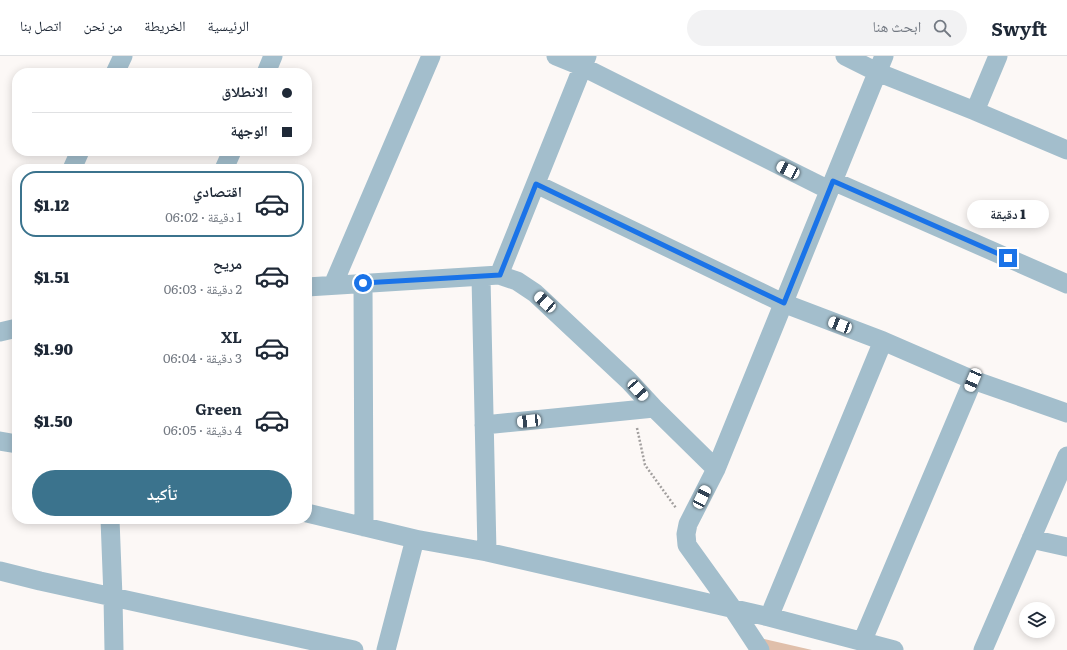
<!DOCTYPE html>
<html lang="ar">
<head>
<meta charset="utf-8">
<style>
	:root { --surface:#fff; --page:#f2f2f3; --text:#1f2937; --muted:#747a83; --line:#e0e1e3; --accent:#3b738d }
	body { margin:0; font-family:Literata,"Noto Naskh Arabic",serif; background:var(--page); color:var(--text); direction:rtl; height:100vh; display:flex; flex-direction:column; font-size:15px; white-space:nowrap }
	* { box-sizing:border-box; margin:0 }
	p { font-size:13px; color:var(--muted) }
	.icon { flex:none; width:22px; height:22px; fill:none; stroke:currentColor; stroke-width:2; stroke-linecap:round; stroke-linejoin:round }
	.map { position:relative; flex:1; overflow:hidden; direction:ltr }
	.side { position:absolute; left:12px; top:108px; width:300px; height:360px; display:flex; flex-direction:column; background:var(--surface); border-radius:16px; box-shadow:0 2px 10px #0003; direction:rtl }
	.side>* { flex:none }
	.guide { position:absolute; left:12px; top:12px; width:300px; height:88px; border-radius:16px; box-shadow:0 2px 10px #0003; direction:rtl; display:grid; align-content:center; height:88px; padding:0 20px; background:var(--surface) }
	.fabs { position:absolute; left:1019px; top:546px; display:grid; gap:8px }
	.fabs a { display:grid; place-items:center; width:36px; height:36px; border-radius:50%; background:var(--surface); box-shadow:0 2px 10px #0003; font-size:20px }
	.end { position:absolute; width:18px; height:18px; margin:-9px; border:5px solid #1a73e8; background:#fff; box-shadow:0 0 0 2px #fff }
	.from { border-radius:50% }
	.bubble { position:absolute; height:28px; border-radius:14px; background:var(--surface); box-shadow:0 2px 10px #0003; font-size:13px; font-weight:800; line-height:28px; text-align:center; direction:rtl }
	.car { position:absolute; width:12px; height:24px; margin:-12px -6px; border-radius:5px; box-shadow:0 0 3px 1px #0007; background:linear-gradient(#fff 24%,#345 0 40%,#fff 0 76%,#345 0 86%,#fff 0) }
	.guide b { display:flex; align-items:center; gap:14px; height:38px; font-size:15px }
	.guide b+b { border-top:1px solid var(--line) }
	.guide i { width:10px; height:10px; background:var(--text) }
	ul { padding:7px 0 0; list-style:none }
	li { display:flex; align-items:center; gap:12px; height:66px; margin:0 8px 6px; padding:0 12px; border:2px solid transparent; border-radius:16px }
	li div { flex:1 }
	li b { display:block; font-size:15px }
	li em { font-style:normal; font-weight:800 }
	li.on { border-color:var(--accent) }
	li>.icon { width:36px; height:36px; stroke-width:1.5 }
	.button { display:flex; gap:8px; margin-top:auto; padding:8px 20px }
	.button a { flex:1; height:46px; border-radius:24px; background:var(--accent); color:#fff; font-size:16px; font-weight:800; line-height:46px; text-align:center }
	header { display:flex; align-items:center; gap:24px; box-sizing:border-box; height:56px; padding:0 20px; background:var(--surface); border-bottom:1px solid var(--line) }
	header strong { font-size:19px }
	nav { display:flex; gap:22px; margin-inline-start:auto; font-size:14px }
	.search { width:280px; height:36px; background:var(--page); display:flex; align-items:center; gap:10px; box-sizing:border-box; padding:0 14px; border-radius:22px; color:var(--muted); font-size:15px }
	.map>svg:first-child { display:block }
	.green { fill:#e0bfaa }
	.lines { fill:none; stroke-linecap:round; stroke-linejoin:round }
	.path { stroke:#a29f9e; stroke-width:2.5; stroke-dasharray:2 2; stroke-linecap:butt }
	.minor { stroke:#a3becc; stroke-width:19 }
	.route { stroke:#1a73e8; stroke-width:5 }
</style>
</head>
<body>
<header>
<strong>Swyft</strong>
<div class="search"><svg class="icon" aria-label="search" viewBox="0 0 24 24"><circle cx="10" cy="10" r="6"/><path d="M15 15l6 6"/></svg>ابحث هنا</div>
<nav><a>الرئيسية</a><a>الخريطة</a><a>من نحن</a><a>اتصل بنا</a></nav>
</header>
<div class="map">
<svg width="1067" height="594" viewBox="0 0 1067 594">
	<rect width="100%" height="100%" fill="#fcf8f6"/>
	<path class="green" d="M760,582L812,594H768Z"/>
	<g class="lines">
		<path class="path" d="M637,372L645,409L676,452"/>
		<path class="minor" d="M556,0L583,11L829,134
			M845,0L877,16L975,55L1067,94
			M115,17L123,0
			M266,17L273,0
			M975,55L998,0
			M72,113L80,95
			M224,113L232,95
			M833,125L1067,228
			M536,128L783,247L883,285L973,324L1067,357
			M499,219L587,0
			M481,221L487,496
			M363,227L364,471
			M333,229L431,0
			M307,231L499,219L517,225L535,237L629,325L654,352L716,413
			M0,276L17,272
			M484,369L654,352
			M0,385L17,388
			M307,457L415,483L487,496L769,561L894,594
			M110,463L113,541L114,594
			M1031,483L1067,491
			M0,515L40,525L354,594
			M769,561L883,285
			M862,586L973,324
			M386,594L415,483
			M760,594L733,553L687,489L686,478L688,468L716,413L884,0
			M983,594L1067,400"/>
	</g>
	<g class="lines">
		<path class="route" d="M363,227L500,219L536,128L784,247L833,125L1008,202"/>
	</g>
</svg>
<div class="fabs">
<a><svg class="icon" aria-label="layers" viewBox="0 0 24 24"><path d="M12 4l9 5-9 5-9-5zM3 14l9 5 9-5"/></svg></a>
</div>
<i class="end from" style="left:363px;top:227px"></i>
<i class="end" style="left:1008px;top:202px"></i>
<div class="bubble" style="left:967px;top:144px;width:82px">1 دقيقة</div>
<i class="car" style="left:788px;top:114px;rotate:297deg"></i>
<i class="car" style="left:545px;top:246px;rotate:312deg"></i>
<i class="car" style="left:840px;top:269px;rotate:291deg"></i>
<i class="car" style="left:973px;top:324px;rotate:203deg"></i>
<i class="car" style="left:638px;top:334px;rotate:138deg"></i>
<i class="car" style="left:529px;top:365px;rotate:264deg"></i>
<i class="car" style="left:702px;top:441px;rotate:26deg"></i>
<div class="guide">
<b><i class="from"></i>الانطلاق</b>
<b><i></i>الوجهة</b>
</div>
<section class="side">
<ul>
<li class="on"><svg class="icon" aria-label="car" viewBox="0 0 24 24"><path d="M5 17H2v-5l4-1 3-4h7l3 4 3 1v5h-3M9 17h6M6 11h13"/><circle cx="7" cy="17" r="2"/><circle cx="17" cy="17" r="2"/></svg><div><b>اقتصادي</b><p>1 دقيقة · 06:02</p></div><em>$1.12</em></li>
<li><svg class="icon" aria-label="car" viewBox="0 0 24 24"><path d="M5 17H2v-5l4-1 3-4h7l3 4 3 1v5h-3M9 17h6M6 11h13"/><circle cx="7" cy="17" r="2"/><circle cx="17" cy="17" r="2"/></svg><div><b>مريح</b><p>2 دقيقة · 06:03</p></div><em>$1.51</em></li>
<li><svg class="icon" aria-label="car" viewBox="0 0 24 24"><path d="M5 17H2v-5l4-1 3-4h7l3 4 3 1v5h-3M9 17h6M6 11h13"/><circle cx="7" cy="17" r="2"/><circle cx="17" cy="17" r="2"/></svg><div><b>XL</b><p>3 دقيقة · 06:04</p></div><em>$1.90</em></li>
<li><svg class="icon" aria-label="car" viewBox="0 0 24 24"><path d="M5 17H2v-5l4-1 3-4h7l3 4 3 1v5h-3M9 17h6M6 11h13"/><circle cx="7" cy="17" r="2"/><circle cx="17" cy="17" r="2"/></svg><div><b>Green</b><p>4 دقيقة · 06:05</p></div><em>$1.50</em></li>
</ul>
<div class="button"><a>تأكيد</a></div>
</section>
</div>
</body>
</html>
